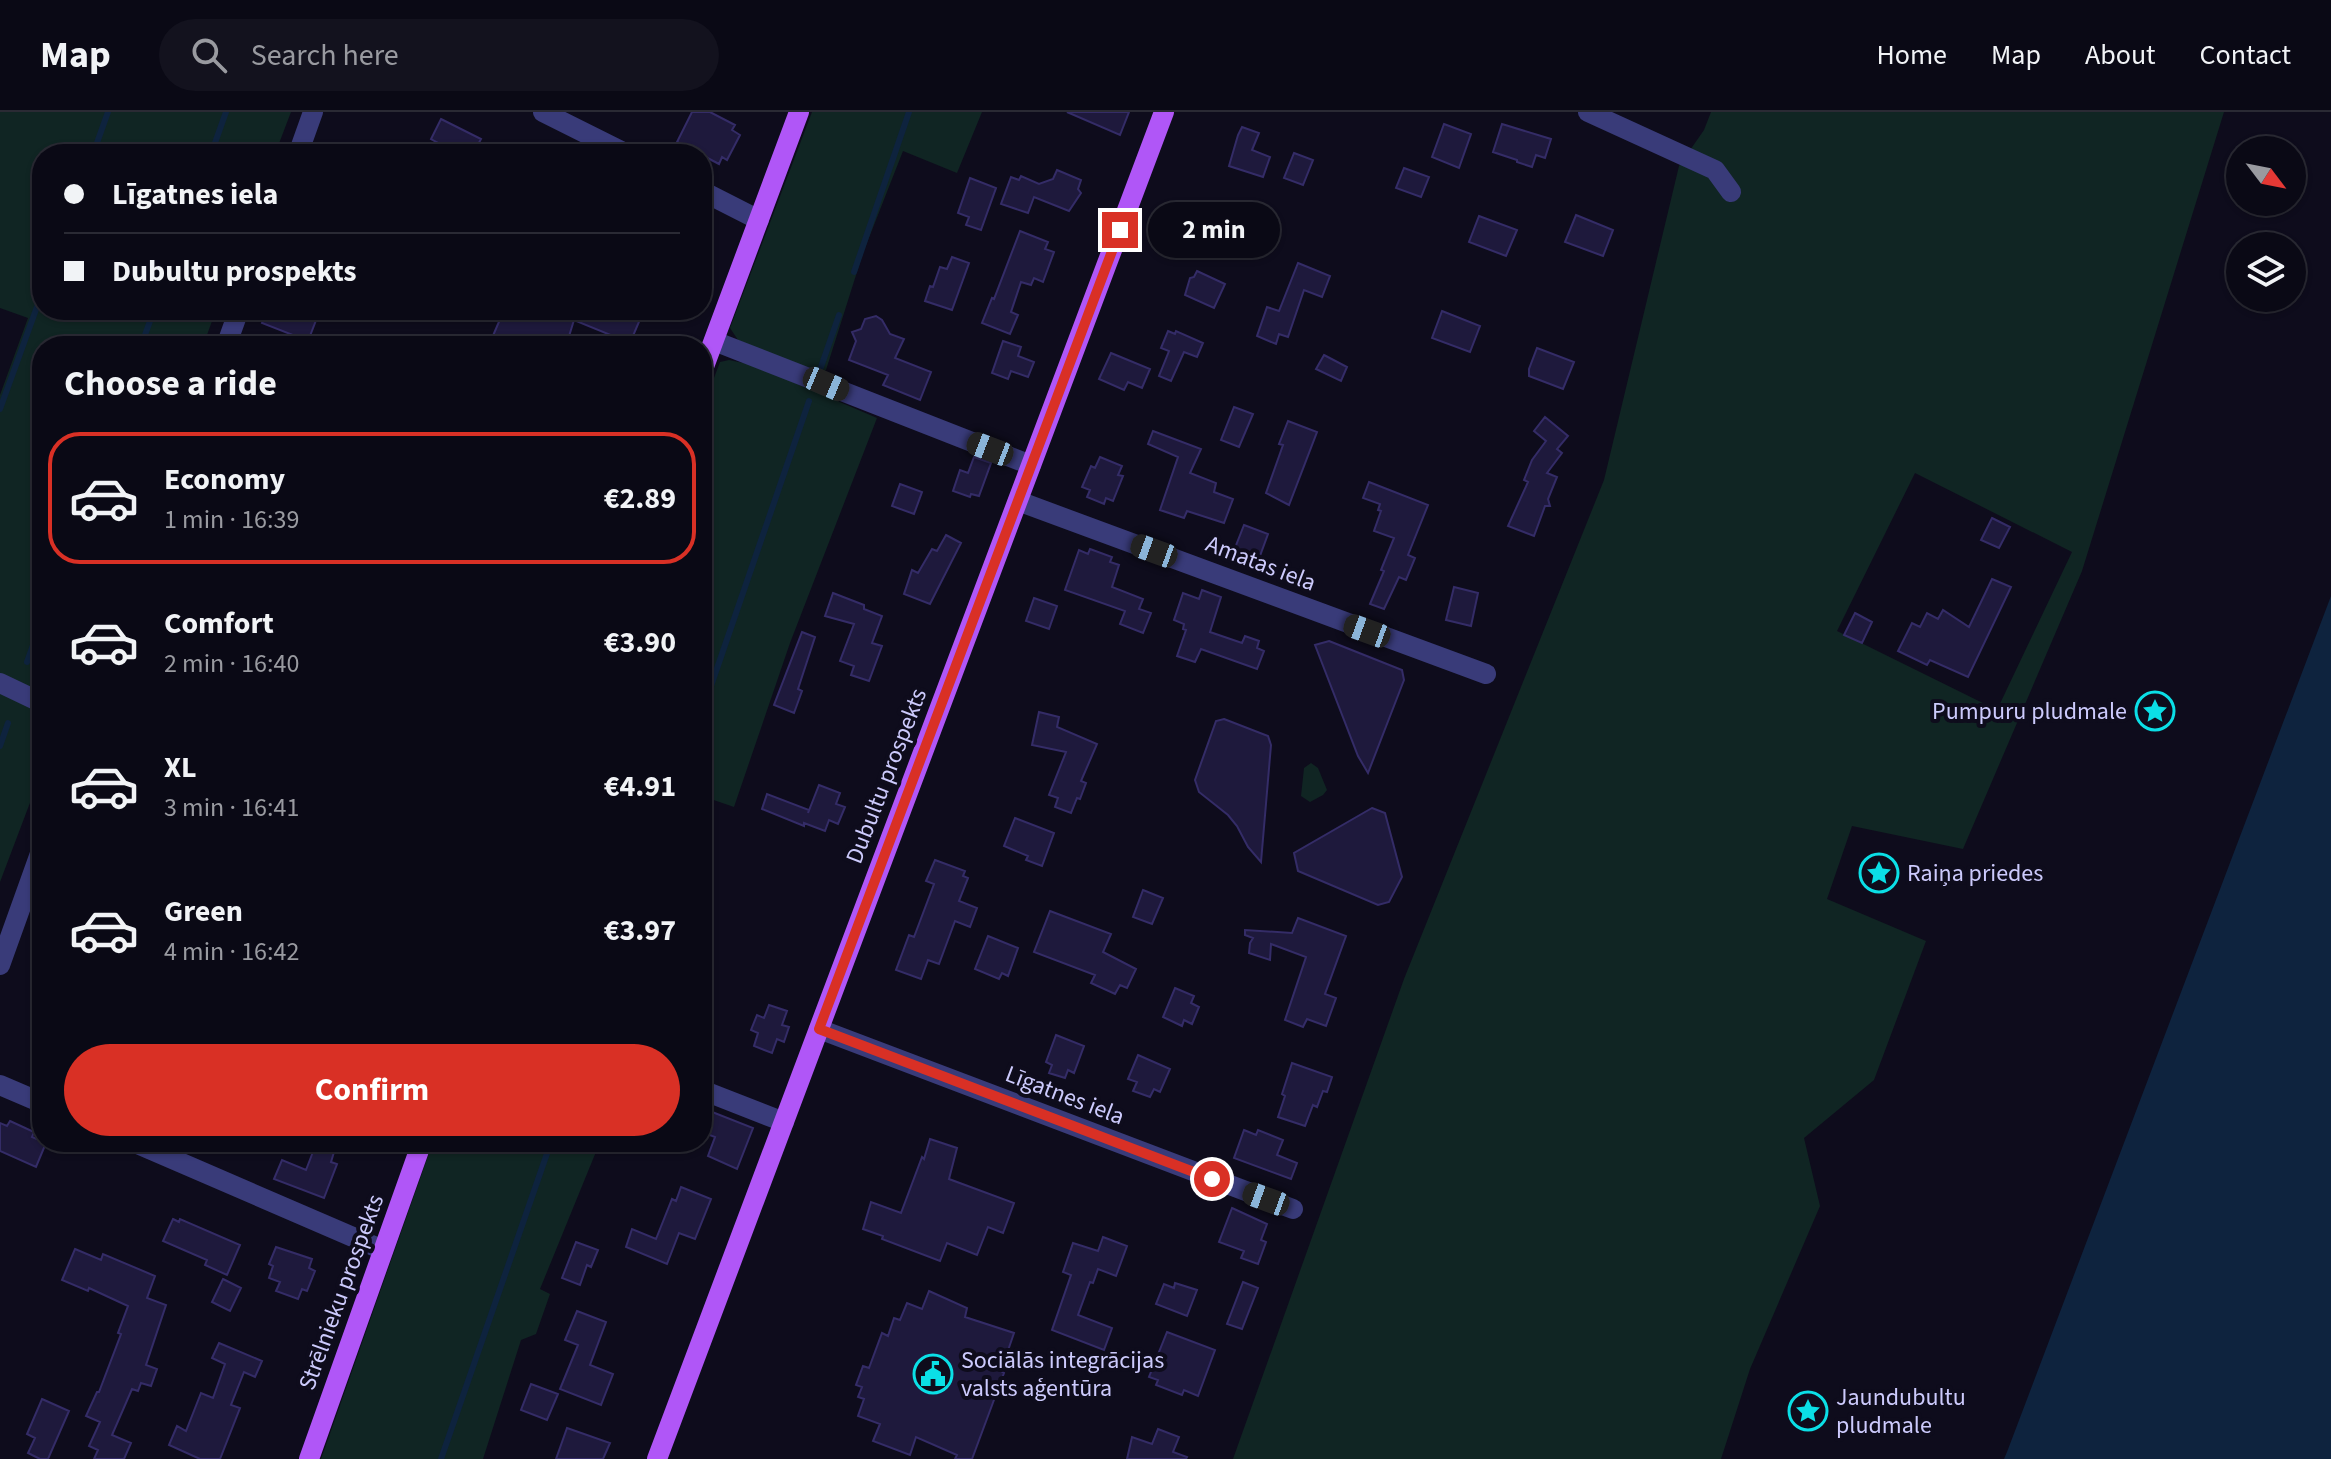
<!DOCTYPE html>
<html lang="en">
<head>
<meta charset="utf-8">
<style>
	:root { --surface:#0a0915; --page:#13121e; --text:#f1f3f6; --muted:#999aa0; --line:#2a2a34; --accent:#d93025 }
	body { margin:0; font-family:"Source Sans 3",sans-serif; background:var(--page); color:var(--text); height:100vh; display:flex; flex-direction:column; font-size:30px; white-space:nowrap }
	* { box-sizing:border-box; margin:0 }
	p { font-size:26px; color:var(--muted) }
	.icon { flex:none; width:44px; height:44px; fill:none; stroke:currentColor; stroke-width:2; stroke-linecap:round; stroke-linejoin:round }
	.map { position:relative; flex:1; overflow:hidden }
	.drawer { position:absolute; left:32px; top:224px; width:680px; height:816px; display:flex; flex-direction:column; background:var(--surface); border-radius:32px; box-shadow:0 2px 6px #0004,0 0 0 2px var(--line) }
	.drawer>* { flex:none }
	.top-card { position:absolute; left:32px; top:32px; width:680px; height:176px; border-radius:32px; box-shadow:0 2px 6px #0004,0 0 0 2px var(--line); display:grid; align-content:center; height:176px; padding:0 32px; background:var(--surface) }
	.needle { width:52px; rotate:122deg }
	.controls { position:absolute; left:2226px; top:24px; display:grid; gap:16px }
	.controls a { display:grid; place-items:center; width:80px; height:80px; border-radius:50%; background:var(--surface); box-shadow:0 2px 6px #0004,0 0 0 2px var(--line); font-size:40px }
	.end { position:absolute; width:36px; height:36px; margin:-18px; border:10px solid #d93025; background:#fff; box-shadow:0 0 0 4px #fff }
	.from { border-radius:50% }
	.bubble { position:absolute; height:56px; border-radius:28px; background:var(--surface); box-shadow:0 2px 6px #0004,0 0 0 2px var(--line); font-size:26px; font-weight:700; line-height:56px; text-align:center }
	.car { position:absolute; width:24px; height:48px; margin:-24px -12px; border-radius:10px; box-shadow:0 0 6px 2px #0007; background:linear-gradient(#222 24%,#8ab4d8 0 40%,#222 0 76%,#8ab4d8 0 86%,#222 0) }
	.top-card b { display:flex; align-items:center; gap:28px; height:76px; font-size:30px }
	.top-card b+b { border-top:2px solid var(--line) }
	.top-card i { width:20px; height:20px; background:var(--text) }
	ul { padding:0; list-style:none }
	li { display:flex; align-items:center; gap:24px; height:132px; margin:0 16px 12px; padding:0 16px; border:4px solid transparent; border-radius:32px }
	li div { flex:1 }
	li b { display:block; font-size:30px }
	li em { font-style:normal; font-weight:700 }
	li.selected { border-color:var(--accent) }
	li>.icon { width:72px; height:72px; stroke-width:1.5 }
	h2 { padding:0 32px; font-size:36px; line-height:96px }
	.primary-button { display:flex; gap:16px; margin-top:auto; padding:16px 32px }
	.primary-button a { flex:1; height:92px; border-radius:48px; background:var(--accent); color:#fff; font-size:32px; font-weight:700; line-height:92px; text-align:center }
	header { display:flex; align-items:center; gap:48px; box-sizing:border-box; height:112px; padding:0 40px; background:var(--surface); border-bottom:2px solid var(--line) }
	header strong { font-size:38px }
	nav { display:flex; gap:44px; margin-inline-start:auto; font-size:28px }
	.search { width:560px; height:72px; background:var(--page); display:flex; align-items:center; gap:20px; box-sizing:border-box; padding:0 28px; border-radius:44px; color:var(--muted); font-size:30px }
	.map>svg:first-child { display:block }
	.green { fill:#102523; fill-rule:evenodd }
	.water { fill:#0e233e }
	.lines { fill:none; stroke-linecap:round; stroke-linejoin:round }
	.stream { stroke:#0e233e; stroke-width:6 }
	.building { fill:#1e193c; stroke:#342c67; stroke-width:2 }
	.minor { stroke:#393b79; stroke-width:20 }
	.major { stroke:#b056f7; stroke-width:20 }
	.route { stroke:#d93025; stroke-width:10 }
	.labels { text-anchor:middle; stroke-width:8; stroke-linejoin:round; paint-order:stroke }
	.street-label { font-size:24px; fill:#cccafc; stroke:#0e0c1c }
	.poi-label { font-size:24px; fill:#cccafc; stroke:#0e0c1c; text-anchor:start }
</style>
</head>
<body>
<header>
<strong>Map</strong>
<div class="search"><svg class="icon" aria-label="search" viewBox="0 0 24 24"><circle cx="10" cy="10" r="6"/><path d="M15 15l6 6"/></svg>Search here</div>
<nav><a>Home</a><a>Map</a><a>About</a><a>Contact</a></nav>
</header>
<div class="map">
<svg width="2331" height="1347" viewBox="0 0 2331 1347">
	<rect width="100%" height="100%" fill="#0e0c1c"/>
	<path class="green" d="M0,0H291L275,42H42V198H216L203,234H42V659L0,770V283L28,206L0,196Z
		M812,0H982L957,61L903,39L863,141L826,258L819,262L738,228L730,216Z
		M1711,0H2224L2082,459L1963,737L1852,714L1827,787L1926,829L1874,968L1804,1026L1820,1094L1750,1257L1721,1347H1233L1404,867L1604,368L1679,54L1704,18ZM1915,361L2072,440L1997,598L1837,519Z
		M729,248L753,253L877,306L790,531L734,695L702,684V298L720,250Z
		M1311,651L1318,656L1327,678L1323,683L1310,690L1301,684L1304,656Z
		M433,1030H600L540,1177L550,1182L536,1222L521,1228L483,1347H321Z"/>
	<path class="water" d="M2331,484V1347H2004L2007,1340Z"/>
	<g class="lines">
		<path class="stream" d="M93,42L108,0
			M211,42L226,0
			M854,160L909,0
			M141,234L154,198
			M821,255L839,203
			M0,297L42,181
			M27,550L42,508
			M702,600L809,289
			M0,634L8,611
			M441,1347L551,1030"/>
	</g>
	<path class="building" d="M692,0H710L735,13L732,18L740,23L727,48L722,45L719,52L677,30Z
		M1067,0H1129L1120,23Z
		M441,7L481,27L473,42H432L438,31L431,27Z
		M1444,12L1471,22L1459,56L1432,45Z
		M1502,12L1551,27L1545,46L1536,43L1532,55L1517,50V48L1493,40Z
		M1242,15L1259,21L1252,38L1270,45L1263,65L1229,54L1238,23Z
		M1294,41L1313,48L1303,73L1284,66Z
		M1404,56L1429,65L1421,85L1396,76Z
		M1057,58L1081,68L1078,77L1081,81L1069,99L1034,85L1028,101L1001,92L1011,65L1019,68L1021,64L1039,72L1053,67Z
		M970,66L996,76L981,118L966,113L969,105L958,101Z
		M1576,103L1613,118L1603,144L1565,130Z
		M1479,104L1517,118L1506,144L1469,130Z
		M1020,119L1048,130L1045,137L1054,140L1043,170L1034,166L1031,173L1021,170L1011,200L1018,203L1010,222L982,211L992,186L994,187Z
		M952,145L969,151L952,198L925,189L930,174L933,175L940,155L947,157Z
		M1298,151L1330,164L1322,185L1304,178L1288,225L1279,222L1276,232L1257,224L1267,195L1279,199Z
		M1197,159L1225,172L1214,196L1185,183L1190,166L1194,165Z
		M267,198H320L308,229L262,211Z
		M504,198H644L630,231L574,208L566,234H513L492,226Z
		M1442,199L1480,214L1470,240L1432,226Z
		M876,204L882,208L890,222L904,227L895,246L931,260L920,288L883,273L888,263L849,248L856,229L852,220L861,217L865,207Z
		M1168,219L1175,222L1176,219L1203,231L1197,245L1184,240L1171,269L1159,264L1169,239L1161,236Z
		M1003,229L1021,235L1018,244L1034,250L1028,265L1011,259L1008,267L992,261Z
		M1537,236L1574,250L1563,277L1529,264V257Z
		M1111,241L1150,257L1142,276L1128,270L1124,278L1099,267Z
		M1324,243L1347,255L1341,269L1316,257Z
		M1234,295L1253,302L1239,335L1221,328Z
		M1545,305L1568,324L1557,337L1562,341L1547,361L1557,365L1548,387L1550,394H1545L1534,424L1508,414L1528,370L1524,368L1532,348L1546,329L1534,319Z
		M1288,309L1317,320L1289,393L1266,381L1283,333L1279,332Z
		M1153,319L1201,337L1190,361L1216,371L1214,380L1233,387L1224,411L1187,399L1184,406L1160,398L1178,345L1148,332Z
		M974,345L991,351L979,384L971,382L970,385L953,379L960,358L968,361Z
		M1100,345L1122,354L1118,363L1123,364L1113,389L1106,386L1104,392L1087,385L1090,378L1082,375L1091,354L1095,356Z
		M1369,370L1428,393L1408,443L1415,446L1406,468L1399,465L1384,497L1370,492L1384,459L1381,458L1394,426L1374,419L1381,399L1378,398L1380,392L1363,386Z
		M900,372L922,380L914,402L892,394Z
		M1992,406L2010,415L1999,436L1981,428Z
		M1244,413L1268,422L1257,452L1240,446L1243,439L1235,436Z
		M946,423L961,431L930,492L904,482L912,458L918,461L932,437L937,439Z
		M1090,437L1112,445L1110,450L1119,453L1112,475L1143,487L1139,497L1151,501L1143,521L1120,512L1125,499L1065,478L1079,438L1088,442Z
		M1992,467L2011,475L1968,565L1930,548L1927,553L1898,539L1912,511L1920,515L1927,501L1938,507L1943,498L1969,515Z
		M1454,475L1478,481L1471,514L1446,508Z
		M1202,478L1221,485L1210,520L1242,531L1245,524L1259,529L1257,536L1264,539L1257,557L1201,537L1195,550L1177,544L1186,518L1183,517L1184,512L1174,508L1183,481L1199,487Z
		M833,481L864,493V497L882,504L872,531L882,534L869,569L851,563L854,554L840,549L854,512L825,504Z
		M1034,486L1057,494L1049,517L1026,509Z
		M1855,501L1872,510L1862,531L1844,523Z
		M802,520L815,525L798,577L802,579L794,601L774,593Z
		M1329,529L1402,558L1404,568L1368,661L1358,644L1315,533Z
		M1039,600L1059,605L1057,615L1097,632L1081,669L1086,671L1080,687L1077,686L1071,701L1055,695L1058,686L1049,683L1066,640L1032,633Z
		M1224,607L1268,624L1271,633L1261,750L1248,735L1237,714L1228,703L1199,680L1195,668L1216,609Z
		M819,673L840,681L836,692L845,695L838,712L829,708L825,719L804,711V714L762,697L767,682L809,698L808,701Z
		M1372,696L1385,701L1402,765L1389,790L1378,793L1298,759L1294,741Z
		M1015,706L1054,721L1042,754L1026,748L1028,744L1004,734Z
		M935,748L965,759L963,764L968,766L959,789L977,796L970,815L955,809L939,852L928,848L921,867L896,858L909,823L914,825L934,772L926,769Z
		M1143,778L1163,786L1152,812L1133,805Z
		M1050,799L1111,822L1103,840L1136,857L1127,876L1120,873L1115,882L1091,871L1095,863L1034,840Z
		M1298,806L1346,824L1325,882L1336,886L1326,914L1307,907L1303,915L1285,908L1306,845L1271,832L1270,848L1249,841L1250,831L1253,826L1245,823V818L1292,821Z
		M988,824L1018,836L1008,864L1002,861L999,867L975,857Z
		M1175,876L1194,884L1191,891L1199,895L1192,912L1184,908L1182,914L1163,905Z
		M769,893L787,899L782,913L789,915L784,930L777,927L772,941L754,934L758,921L751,918L757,903L764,906Z
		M1056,923L1084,934L1074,961L1068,958L1065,966L1049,961L1052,953L1046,950Z
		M1138,943L1170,957L1160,980L1154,977L1150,985L1133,979L1137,970L1128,967Z
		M1292,951L1332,965L1327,980L1323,979L1317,995L1313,993L1305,1014L1278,1005L1285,984L1282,982Z
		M702,996L753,1016L737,1057L708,1044L715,1025L702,1020Z
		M10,1009L34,1020L32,1025L46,1031L36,1055L0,1039V1011L7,1014Z
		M1244,1018L1256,1023L1258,1018L1283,1028L1277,1043L1297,1051L1291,1067L1234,1046Z
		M930,1027L957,1036L949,1067L1014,1091L1003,1121L988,1115L977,1143L947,1131L940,1149L882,1127L883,1124L863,1117L871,1090L901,1101L922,1045L924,1047Z
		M316,1032L334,1040L331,1050L337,1052L324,1086L274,1067L282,1048L306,1058Z
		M681,1075L711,1087L695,1127L679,1121L667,1152L626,1135L632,1117L656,1127L672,1087L676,1089Z
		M1232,1096L1267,1112L1261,1128L1266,1130L1258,1152L1241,1146L1244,1139L1219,1130Z
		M173,1107L179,1110L180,1107L240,1133L227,1163L205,1153L207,1148L163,1129Z
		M1103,1125L1127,1134L1116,1164L1098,1157L1093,1171L1090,1170L1078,1203L1112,1216L1104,1238L1052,1218L1071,1163L1063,1160L1073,1131L1098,1139Z
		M576,1130L598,1138L591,1155L587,1153L580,1173L562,1166Z
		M276,1135L312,1147L309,1156L315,1159L307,1179L302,1177L298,1187L276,1179L280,1170L269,1166L273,1154L269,1152Z
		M75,1137L101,1148L103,1142L155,1164L147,1186L166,1193L146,1253L157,1257L151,1274L141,1271L138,1279L132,1277L112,1323L131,1331L124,1347H94L98,1338L89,1334L100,1310L86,1304L97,1280H99L121,1222L118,1221L128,1194L89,1176L88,1179L62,1168Z
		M223,1167L241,1176L230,1199L212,1190Z
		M1243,1170L1258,1176L1242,1217L1227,1212Z
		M1175,1171L1197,1178L1187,1204L1156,1192L1164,1172L1174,1176Z
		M929,1179L967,1196L965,1205L1014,1221L1001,1259L1004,1261L972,1347H955L957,1343L916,1325L910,1343L873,1329L880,1312L858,1304L864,1287L858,1285L862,1275L856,1273L863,1254L869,1256L882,1221L888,1224L894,1206L900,1208L907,1191L922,1197Z
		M577,1199L606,1210L590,1253L613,1262L601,1293L560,1277L578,1233L565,1228Z
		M1167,1220L1215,1238L1198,1284L1184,1278L1182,1283L1156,1273L1158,1268L1149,1265Z
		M219,1231L262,1249L255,1265L244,1260L231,1293L240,1296L220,1347H200L169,1333L177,1314L186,1319L201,1281L213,1286L225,1252L212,1246Z
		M531,1272L558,1282L547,1308L521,1298Z
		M42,1287L69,1299L48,1347H40L28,1341L35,1326L27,1322Z
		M567,1316L610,1331L603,1347H556Z
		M1158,1317L1179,1325L1173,1340L1187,1345L1186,1347H1127L1132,1325L1152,1332Z"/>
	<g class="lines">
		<path class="minor" d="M543,0L627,42
			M1588,0L1715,58L1731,80
			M298,42L313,0
			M702,79L759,108
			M714,229L1031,353
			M226,234L239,198
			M1018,389L1486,562
			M0,571L42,591
			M0,853L42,736
			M819,917L1293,1097
			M0,973L42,991
			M702,978L784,1010
			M133,1030L383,1138"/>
		<path class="major" d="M702,260L799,0
			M309,1347L422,1030
			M657,1347L1164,0"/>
	</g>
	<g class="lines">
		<path class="route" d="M1120,118L819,917L1212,1067"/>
	</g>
	<defs>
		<symbol id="sight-ring" viewBox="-11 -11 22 22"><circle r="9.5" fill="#0e0c1c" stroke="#0bdfe6" stroke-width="1.5"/><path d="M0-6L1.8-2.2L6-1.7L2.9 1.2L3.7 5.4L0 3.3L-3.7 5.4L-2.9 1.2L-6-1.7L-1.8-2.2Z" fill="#0bdfe6"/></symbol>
		<symbol id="civic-ring" viewBox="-11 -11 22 22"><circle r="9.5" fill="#0e0c1c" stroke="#0bdfe6" stroke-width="1.5"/><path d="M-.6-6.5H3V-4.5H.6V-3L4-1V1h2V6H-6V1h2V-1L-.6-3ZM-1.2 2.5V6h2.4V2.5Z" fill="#0bdfe6"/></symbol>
	</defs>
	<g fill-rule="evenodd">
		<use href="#sight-ring" x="2133" y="577" width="44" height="44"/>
		<use href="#sight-ring" x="1857" y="739" width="44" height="44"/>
		<use href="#civic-ring" x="911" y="1240" width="44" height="44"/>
		<use href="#sight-ring" x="1786" y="1277" width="44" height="44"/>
	</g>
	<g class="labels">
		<g class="street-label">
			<text transform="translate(1261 451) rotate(21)" y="8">Amatas iela</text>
			<text transform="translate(886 664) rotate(-69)" y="8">Dubultu prospekts</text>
			<text transform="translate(1065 983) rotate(21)" y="8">Līgatnes iela</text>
			<text transform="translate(341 1180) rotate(-70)" y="8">Strēlnieku prospekts</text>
		</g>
		<g class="poi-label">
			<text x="2127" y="607" text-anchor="end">Pumpuru pludmale</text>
			<text x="1907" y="769">Raiņa priedes</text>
			<text x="961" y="1256">Sociālās integrācijas<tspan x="961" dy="28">valsts aģentūra</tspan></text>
			<text x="1836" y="1293">Jaundubultu<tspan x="1836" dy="28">pludmale</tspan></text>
		</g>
	</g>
</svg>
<div class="controls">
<a><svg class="needle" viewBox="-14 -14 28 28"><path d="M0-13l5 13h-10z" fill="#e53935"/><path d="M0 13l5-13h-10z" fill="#999aa0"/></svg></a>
<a><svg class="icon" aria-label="layers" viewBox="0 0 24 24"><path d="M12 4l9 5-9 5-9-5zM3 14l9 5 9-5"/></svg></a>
</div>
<i class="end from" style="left:1212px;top:1067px"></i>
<i class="end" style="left:1120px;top:118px"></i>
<div class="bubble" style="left:1148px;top:90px;width:132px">2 min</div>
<i class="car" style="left:826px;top:272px;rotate:113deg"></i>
<i class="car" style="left:990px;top:337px;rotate:291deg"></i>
<i class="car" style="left:1154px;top:439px;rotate:290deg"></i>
<i class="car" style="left:1367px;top:519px;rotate:290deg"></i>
<i class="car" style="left:1266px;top:1087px;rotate:290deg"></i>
<div class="top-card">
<b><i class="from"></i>Līgatnes iela</b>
<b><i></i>Dubultu prospekts</b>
</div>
<section class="drawer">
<h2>Choose a ride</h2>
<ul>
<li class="selected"><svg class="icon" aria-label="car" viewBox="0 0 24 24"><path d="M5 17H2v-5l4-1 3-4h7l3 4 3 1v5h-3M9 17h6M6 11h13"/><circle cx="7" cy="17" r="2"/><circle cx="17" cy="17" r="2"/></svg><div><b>Economy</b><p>1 min · 16:39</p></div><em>€2.89</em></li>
<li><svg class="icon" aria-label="car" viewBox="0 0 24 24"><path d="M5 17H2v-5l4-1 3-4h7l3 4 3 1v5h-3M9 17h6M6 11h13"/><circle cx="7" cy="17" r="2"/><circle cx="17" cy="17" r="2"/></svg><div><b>Comfort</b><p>2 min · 16:40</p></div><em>€3.90</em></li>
<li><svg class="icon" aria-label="car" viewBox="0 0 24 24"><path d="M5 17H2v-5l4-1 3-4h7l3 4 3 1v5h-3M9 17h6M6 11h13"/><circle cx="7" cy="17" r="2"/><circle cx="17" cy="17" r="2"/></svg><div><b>XL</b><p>3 min · 16:41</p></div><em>€4.91</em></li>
<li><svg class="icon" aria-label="car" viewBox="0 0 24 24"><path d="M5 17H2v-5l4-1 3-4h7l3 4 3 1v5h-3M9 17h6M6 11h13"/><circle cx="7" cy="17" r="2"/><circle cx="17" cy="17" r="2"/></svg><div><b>Green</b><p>4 min · 16:42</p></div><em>€3.97</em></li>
</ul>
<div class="primary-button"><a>Confirm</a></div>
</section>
</div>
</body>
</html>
